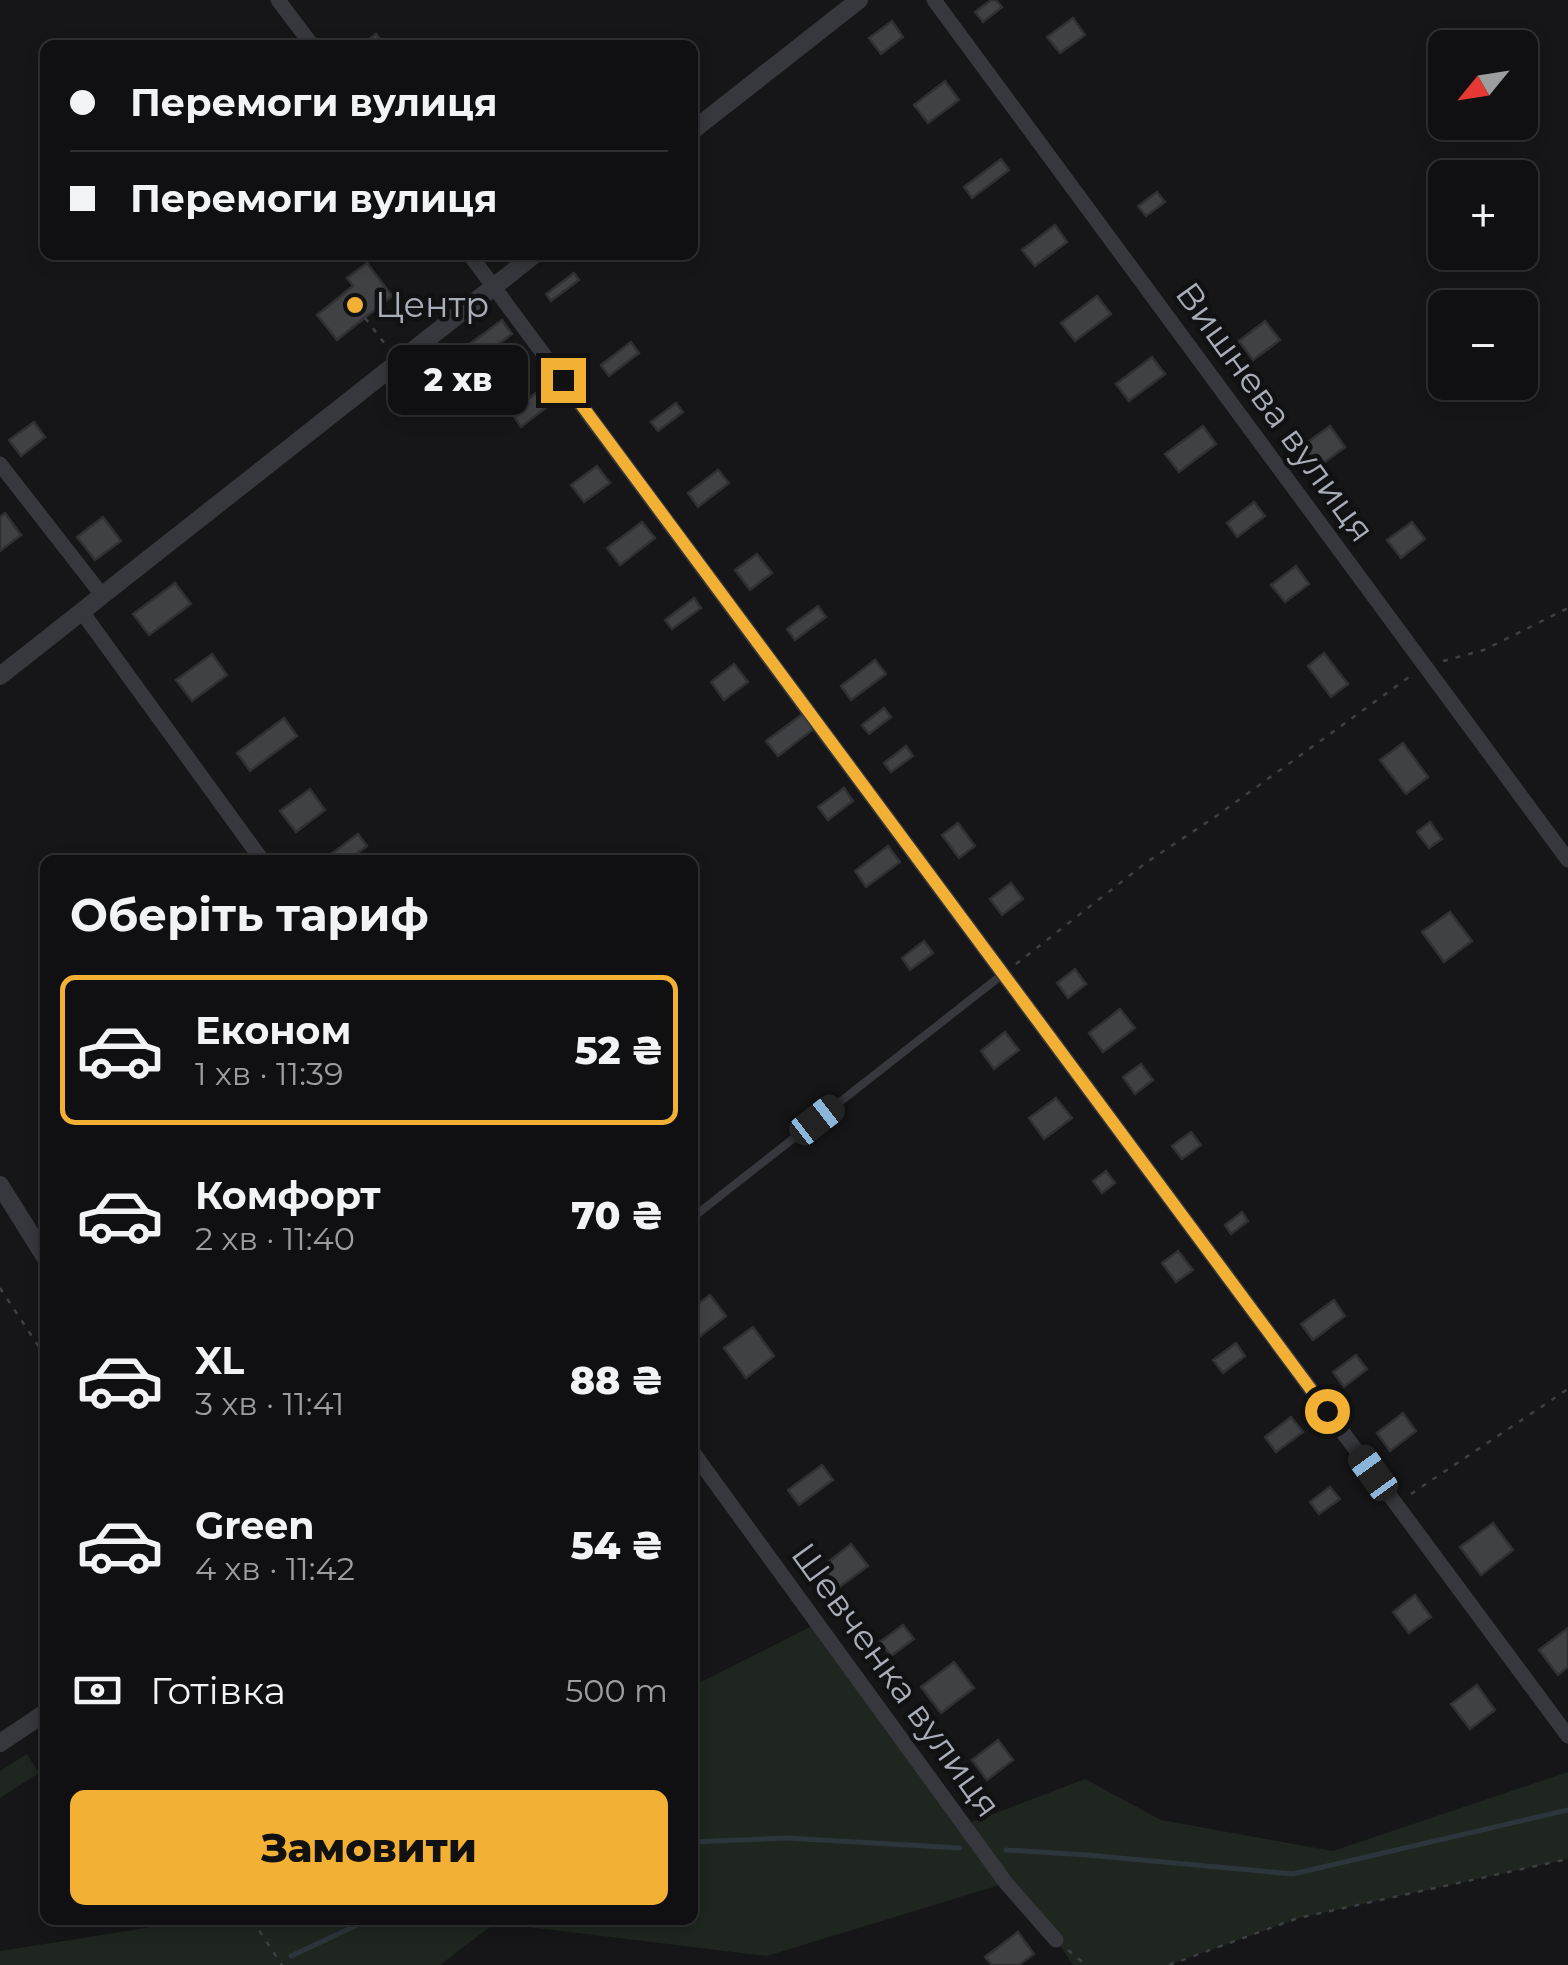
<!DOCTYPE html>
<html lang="uk">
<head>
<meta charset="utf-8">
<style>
	:root { --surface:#101012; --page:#1e1e20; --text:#f1f3f6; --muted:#9c9d9f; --line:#303032; --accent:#f2b134 }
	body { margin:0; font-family:Montserrat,sans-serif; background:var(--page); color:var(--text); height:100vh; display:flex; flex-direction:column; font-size:38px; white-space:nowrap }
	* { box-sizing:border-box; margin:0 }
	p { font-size:32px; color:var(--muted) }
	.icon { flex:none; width:55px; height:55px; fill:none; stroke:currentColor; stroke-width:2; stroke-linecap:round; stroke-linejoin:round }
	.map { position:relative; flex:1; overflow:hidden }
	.details { position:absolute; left:40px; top:855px; width:658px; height:1070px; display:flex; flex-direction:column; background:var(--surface); border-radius:15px; box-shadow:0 5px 15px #0003,0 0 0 2px var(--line) }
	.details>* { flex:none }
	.guide { position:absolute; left:40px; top:40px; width:658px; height:220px; border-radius:15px; box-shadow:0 5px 15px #0003,0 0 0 2px var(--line); display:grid; align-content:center; height:220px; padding:0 30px; background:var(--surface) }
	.needle { width:65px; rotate:240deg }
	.fabs { position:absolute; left:1428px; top:30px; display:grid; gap:20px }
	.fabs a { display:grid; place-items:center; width:110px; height:110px; border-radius:15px; background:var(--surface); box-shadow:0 5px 15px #0003,0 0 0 2px var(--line); font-size:50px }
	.end { position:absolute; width:45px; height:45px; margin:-22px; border:12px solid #f2b134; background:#111; box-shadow:0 0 0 5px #111 }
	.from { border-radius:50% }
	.bubble { position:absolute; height:70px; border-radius:15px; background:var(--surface); box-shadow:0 5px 15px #0003,0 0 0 2px var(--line); font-size:32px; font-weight:800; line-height:70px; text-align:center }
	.car { position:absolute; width:30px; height:60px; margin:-30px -15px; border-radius:12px; box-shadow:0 0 8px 2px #0007; background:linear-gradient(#222 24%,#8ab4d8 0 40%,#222 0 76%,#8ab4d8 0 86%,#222 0) }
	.guide b { display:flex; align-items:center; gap:35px; height:95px; font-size:38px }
	.guide b+b { border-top:2px solid var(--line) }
	.guide i { width:25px; height:25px; background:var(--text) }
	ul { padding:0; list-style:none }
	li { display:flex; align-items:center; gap:30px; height:150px; margin:0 20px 15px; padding:0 10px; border:5px solid transparent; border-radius:15px }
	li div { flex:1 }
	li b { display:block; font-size:38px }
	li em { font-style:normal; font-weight:800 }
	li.on { border-color:var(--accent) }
	li>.icon { width:90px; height:90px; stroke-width:1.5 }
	h2 { padding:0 30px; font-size:45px; line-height:120px }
	.pay { display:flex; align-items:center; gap:25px; height:110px; padding:0 30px; font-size:38px }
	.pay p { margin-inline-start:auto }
	.button { display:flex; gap:20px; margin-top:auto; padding:20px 30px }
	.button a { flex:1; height:115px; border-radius:15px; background:var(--accent); color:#111; font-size:40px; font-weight:800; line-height:115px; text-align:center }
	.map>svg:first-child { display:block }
	.green { fill:#1e261f }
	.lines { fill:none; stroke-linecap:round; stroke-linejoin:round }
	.stream { stroke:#2c353c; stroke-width:5 }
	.building { fill:#404145; stroke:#303034; stroke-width:2.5 }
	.path { stroke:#3d3f44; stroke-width:2.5; stroke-dasharray:5 8; stroke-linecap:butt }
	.service { stroke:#37383d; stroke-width:8 }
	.minor { stroke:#37383d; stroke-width:15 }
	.tertiary { stroke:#37383d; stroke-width:18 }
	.route { stroke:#f2b134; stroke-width:12 }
	.poi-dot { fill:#f2b134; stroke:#111113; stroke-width:4 }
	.labels { text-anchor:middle; stroke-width:9; stroke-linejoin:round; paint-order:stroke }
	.poi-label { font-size:35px; fill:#a8adb8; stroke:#111113; text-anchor:start }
	.street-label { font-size:35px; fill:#a8adb8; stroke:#111113 }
</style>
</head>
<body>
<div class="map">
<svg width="1568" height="1965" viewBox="0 0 1568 1965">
	<rect width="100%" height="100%" fill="#161618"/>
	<path class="green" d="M818,1623L964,1825L1085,1779L1161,1820L1333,1851L1568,1772V1859L1299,1918L1169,1965H1073L1056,1940L1006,1883L767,1956L495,1923L440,1965H0V1951L197,1920H692L693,1686Z
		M27,1754L39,1773L0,1798V1771Z"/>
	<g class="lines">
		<path class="stream" d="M692,1842L786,1838L960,1848
			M1006,1850L1087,1855L1293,1874L1568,1810
			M291,1956L368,1920"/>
	</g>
	<path class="building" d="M991,0H996L1002,7L983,22L975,12Z
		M1073,18L1085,35L1060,53L1047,37Z
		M892,21L903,37L881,54L869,38Z
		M376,34L384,45H362Z
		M945,81L959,100L928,123L914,105Z
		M1001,159L1009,170L972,198L964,187Z
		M1157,192L1165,202L1146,216L1138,206Z
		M1055,225L1067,242L1035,266L1022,250Z
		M367,263L392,296L337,340L317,315L353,286L347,278Z
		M574,273L579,280L551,301L546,294Z
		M1097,296L1111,314L1075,341L1061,323Z
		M502,320L512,334L473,363L463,349Z
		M1265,321L1280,340L1253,360L1239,341Z
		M631,342L639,353L609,376L601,365Z
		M1152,357L1165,374L1129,401L1116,384Z
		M545,386L556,400L521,427L511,412Z
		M676,403L683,412L658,431L651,422Z
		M34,422L45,437L21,456L9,440Z
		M1203,426L1216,444L1179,472L1165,454Z
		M1330,426L1345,447L1317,468L1301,447Z
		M597,466L610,483L584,502L571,485Z
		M718,470L729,483L698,507L688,493Z
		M1254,502L1265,516L1237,537L1227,523Z
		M5,513L21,535L0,551V517Z
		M103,517L121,541L95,560L77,537Z
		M642,522L655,538L620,565L607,548Z
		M1412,522L1425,539L1401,558L1387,540Z
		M757,554L772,573L750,590L735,570Z
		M1296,566L1309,584L1285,602L1271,585Z
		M175,583L191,604L149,635L133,614Z
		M694,598L701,608L672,629L665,620Z
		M818,606L826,617L795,640L787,629Z
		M1324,653L1348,684L1331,697L1308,666Z
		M212,654L227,675L192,701L176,680Z
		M875,660L886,674L851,700L841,686Z
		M734,664L748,682L724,700L711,682Z
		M884,708L891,717L869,734L862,725Z
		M804,713L815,728L778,756L766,741Z
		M284,718L297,736L250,771L237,753Z
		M1403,743L1428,777L1406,794L1380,760Z
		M906,746L913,756L891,772L884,763Z
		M844,788L853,801L828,820L818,807Z
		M310,789L325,810L296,832L280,811Z
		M1430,822L1442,839L1429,848L1417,832Z
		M958,823L975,846L959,858L942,835Z
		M358,834L367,846L348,860H329L327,857Z
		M888,846L900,862L866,887L855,871Z
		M1011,883L1023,899L1002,915L990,899Z
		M1450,912L1472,941L1444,962L1422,932Z
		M924,941L933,953L910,970L902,958Z
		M1075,969L1086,984L1068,998L1057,983Z
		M1120,1009L1135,1028L1103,1052L1089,1033Z
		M1005,1032L1019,1050L994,1069L981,1051Z
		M1141,1064L1153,1080L1135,1094L1123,1077Z
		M1056,1098L1072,1118L1044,1139L1029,1118Z
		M1191,1132L1201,1145L1182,1159L1172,1146Z
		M1106,1171L1115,1183L1102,1193L1093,1181Z
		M1242,1212L1248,1221L1231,1234L1225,1225Z
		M1178,1251L1193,1270L1176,1282L1162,1263Z
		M710,1295L726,1316L694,1341L692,1308Z
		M1334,1300L1345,1316L1313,1340L1301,1324Z
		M753,1327L774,1356L746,1378L724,1348Z
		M1236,1343L1245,1356L1223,1373L1213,1360Z
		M1356,1355L1367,1369L1344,1387L1333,1372Z
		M1403,1413L1416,1431L1390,1451L1377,1433Z
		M1291,1417L1303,1432L1276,1452L1265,1437Z
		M822,1465L833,1480L799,1505L788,1490Z
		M1330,1487L1340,1499L1319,1514L1310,1502Z
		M1493,1523L1513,1550L1481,1575L1460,1547Z
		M851,1544L868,1566L838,1588L822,1567Z
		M1415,1595L1431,1617L1409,1633L1393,1612Z
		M903,1625L914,1639L891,1656L880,1642Z
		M1568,1628V1667L1558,1675L1539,1650Z
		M954,1662L974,1688L941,1713L921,1687Z
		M1477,1685L1495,1710L1470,1729L1451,1704Z
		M998,1740L1013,1760L987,1780L972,1760Z
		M1018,1932L1034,1954L1019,1965H992L985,1957Z"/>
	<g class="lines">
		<path class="path" d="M365,318L388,348
			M1443,661L1484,650L1568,608
			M1016,964L1147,862L1215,817L1409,677
			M0,1288L45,1356
			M1411,1494L1568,1389
			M252,1920L282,1965
			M1068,1950L1086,1965
			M1169,1965L1298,1918L1568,1859"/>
		<path class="service" d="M692,1218L1003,974"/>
		<path class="minor" d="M278,0L312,45
			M934,0L1568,860
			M470,255L1568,1736
			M0,464L102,595
			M82,612L262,860
			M692,1451L1006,1883L1056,1940"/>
		<path class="tertiary" d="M692,131L859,0
			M0,676L534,255
			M0,1185L45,1257
			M0,1743L45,1713"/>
	</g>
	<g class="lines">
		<path class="route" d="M563,380L1327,1411"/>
	</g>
	<circle class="poi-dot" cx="355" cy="305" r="10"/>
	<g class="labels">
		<g class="poi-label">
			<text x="375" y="317">Центр</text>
		</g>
		<g class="street-label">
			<text transform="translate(1275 412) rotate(54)" y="12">Вишнева вулиця</text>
			<text transform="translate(896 1680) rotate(54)" y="12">Шевченка вулиця</text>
		</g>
	</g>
</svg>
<div class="fabs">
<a><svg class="needle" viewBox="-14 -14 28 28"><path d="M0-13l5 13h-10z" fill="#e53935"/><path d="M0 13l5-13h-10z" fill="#9c9d9f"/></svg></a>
<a>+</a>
<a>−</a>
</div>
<i class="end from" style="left:1327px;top:1411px"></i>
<i class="end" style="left:563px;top:380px"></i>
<div class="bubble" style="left:388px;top:345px;width:140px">2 хв</div>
<i class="car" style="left:817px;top:1120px;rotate:52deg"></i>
<i class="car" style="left:1373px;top:1473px;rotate:324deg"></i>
<div class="guide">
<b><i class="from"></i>Перемоги вулиця</b>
<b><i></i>Перемоги вулиця</b>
</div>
<section class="details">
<h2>Оберіть тариф</h2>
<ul>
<li class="on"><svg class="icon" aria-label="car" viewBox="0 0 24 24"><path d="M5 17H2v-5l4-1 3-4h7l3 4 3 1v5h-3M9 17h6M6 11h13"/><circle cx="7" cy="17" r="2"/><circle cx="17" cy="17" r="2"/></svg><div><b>Економ</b><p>1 хв · 11:39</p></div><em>52 ₴</em></li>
<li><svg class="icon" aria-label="car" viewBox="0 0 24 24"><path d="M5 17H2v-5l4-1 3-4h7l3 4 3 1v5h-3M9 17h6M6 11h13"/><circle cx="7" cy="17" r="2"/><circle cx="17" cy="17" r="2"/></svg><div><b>Комфорт</b><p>2 хв · 11:40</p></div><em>70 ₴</em></li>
<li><svg class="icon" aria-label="car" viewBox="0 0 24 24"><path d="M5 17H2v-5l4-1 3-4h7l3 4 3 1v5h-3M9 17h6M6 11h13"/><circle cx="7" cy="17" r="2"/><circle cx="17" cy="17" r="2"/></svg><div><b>XL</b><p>3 хв · 11:41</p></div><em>88 ₴</em></li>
<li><svg class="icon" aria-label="car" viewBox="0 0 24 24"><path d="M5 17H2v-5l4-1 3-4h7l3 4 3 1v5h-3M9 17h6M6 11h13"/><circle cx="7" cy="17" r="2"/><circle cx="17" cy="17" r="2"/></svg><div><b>Green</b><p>4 хв · 11:42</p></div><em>54 ₴</em></li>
</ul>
<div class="pay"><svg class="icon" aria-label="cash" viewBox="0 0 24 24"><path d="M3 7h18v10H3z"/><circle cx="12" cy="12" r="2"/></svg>Готівка<p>500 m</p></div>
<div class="button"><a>Замовити</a></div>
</section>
</div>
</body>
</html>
